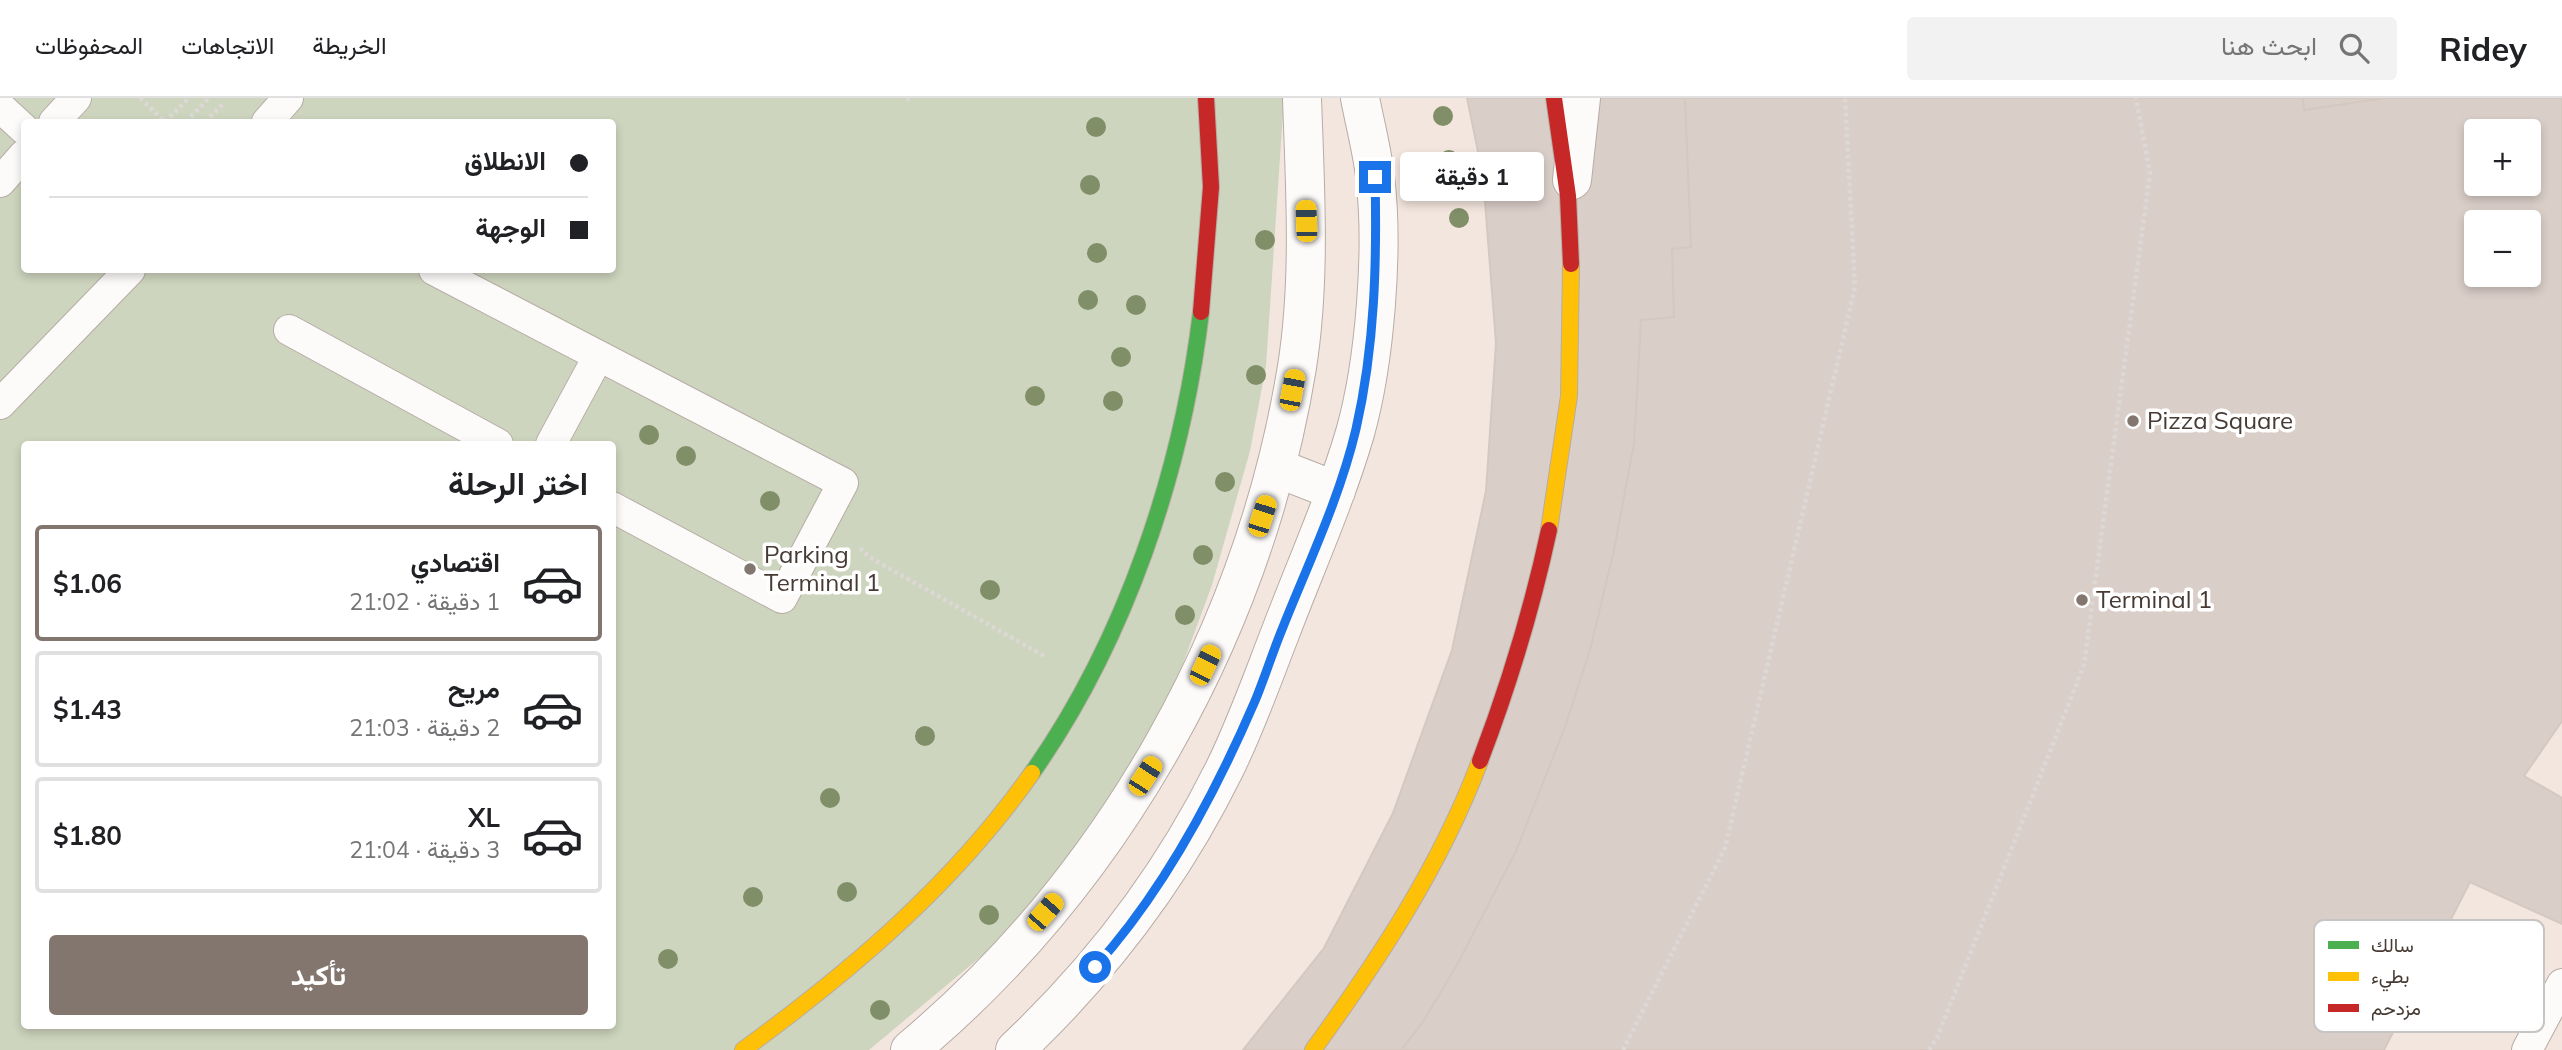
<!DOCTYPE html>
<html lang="ar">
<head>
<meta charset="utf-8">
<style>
	:root { --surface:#fff; --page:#f2f2f2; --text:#202124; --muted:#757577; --line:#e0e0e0; --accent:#83766f }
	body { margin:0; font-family:Mulish,Vazirmatn,sans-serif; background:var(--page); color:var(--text); direction:rtl; height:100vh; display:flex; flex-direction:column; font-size:26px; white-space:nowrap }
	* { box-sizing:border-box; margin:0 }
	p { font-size:23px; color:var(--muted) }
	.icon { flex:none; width:38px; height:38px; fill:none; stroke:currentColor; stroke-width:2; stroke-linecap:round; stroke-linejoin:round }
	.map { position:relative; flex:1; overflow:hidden; direction:ltr }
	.side { position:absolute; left:21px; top:343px; width:595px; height:588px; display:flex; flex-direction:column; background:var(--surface); border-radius:7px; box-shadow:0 4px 10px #0003; direction:rtl }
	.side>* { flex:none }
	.guide { position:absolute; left:21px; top:21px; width:595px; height:154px; border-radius:7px; box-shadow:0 4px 10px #0003; direction:rtl; display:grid; align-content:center; height:154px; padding:0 28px; background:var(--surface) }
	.controls { position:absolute; left:2464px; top:21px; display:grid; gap:14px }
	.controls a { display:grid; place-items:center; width:77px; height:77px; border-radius:7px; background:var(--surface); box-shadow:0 4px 10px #0003; font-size:35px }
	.end { position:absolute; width:32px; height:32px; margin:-16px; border:9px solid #1a73e8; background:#fff; box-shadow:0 0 0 4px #fff }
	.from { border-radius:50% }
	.bubble { position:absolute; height:49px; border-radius:7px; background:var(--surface); box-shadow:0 4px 10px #0003; font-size:23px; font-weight:700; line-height:49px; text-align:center; direction:rtl }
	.car { position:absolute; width:21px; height:42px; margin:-21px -10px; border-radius:9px; box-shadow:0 0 5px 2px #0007; background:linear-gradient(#f5c518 24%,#345 0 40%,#f5c518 0 76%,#345 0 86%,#f5c518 0) }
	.guide b { display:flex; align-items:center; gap:24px; height:66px; font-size:26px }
	.guide b+b { border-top:2px solid var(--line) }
	.guide i { width:18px; height:18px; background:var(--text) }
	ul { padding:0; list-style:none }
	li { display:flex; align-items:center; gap:21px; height:116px; margin:0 14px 10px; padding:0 14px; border:4px solid var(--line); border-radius:7px }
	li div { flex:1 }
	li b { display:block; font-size:26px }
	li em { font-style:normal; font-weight:700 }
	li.on { border-color:var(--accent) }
	li>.icon { width:63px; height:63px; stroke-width:1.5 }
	h2 { padding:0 28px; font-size:32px; line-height:84px }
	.primary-button { display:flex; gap:14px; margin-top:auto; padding:14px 28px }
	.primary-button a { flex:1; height:80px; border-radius:7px; background:var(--accent); color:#fff; font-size:28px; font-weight:700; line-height:80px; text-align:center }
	header { display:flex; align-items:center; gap:42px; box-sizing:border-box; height:98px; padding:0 35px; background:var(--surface); border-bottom:2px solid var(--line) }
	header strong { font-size:33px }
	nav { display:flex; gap:38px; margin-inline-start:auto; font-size:24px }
	.search { width:490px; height:63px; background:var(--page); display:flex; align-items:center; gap:18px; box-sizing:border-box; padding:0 24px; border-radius:7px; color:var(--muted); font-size:26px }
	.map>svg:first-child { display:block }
	.green { fill:#ced5be; fill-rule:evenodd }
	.building { fill:#dacec8; stroke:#d4c8c1; stroke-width:2; fill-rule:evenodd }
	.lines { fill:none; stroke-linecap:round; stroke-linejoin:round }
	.lane-casing { stroke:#b7aca5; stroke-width:32 }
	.street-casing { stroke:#b7aca5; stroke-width:40 }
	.fast-casing { stroke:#b7aca5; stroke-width:18 }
	.slow-casing { stroke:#b7aca5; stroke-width:18 }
	.jam-casing { stroke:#b7aca5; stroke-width:18 }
	.path { stroke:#dcd8d6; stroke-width:4.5; stroke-dasharray:3.5 3.5; stroke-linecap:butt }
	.lane { stroke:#fdfbfa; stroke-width:30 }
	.street { stroke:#fdfbfa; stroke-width:38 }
	.fast { stroke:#4caf50; stroke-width:16 }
	.slow { stroke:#ffc107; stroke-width:16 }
	.jam { stroke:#c62828; stroke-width:16 }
	.tree { fill:#808f67 }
	.route { stroke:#1a73e8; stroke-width:9 }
	.poi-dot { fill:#83766f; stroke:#fff; stroke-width:2.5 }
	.labels { text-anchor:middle; stroke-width:7; stroke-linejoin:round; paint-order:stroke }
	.poi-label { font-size:24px; fill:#463a33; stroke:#fff; text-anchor:start }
	.key { fill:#fff; stroke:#c8c4c2; stroke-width:2 }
	.key-label { font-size:19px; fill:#463a33 }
</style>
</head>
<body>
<header>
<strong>Ridey</strong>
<div class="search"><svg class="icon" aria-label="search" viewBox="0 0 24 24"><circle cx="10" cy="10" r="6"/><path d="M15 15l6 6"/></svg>ابحث هنا</div>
<nav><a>الخريطة</a><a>الاتجاهات</a><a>المحفوظات</a></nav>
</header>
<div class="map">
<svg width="2562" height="952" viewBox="0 0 2562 952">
	<rect width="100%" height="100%" fill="#f3e6de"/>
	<path class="green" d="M0,0H1284L1266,268L1250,353L1212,487L1178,579L1139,657L1051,786L990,851L869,952H0ZM24,24H612V172H24ZM24,346H612V928H24Z"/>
	<path class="building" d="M1467,0H1685L1691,149L1672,151L1674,219L1641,222L1634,346L1614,452L1590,552L1565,629L1516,753L1458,865L1423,924L1401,952H1243L1324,850L1393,715L1452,552L1486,393L1496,245L1483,78Z
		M1685,0H2303L2304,12L2385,0H2562V623L2524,678L2562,700V826L2470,784L2384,952H1401L1423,924L1458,865L1516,753L1565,629L1590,552L1614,452L1634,346L1641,222L1674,219L1672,151L1691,149ZM2476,33H2529V86H2476ZM2476,124H2529V177H2476Z
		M2303,0H2385L2304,12Z"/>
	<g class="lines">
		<defs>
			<path id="lane" d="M0,9L24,31
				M54,24L76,0
				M267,24L288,0
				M0,84L24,57
				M434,172L843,385L782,500L612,409
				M289,232L498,346
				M0,306L130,172
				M551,346L598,259
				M2527,952L2562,886"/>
			<path id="street" d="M1572,82L1581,0
				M1277,370L1336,393
				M910,952C1115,781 1254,532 1297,269C1311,180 1305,89 1302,0
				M1015,952C1101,871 1173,776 1225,670C1247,625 1263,579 1281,533C1306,467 1335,403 1355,335C1375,264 1384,151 1375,78C1372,52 1365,26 1360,0"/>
			<path id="fast" d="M1032,675C1125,543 1182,374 1201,214"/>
			<path id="slow" d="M1549,432L1569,298L1571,166
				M743,952C851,873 954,786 1032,675
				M1313,952C1379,861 1440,769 1480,663"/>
			<path id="jam" d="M1554,0L1568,98L1571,166
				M1201,214L1211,89L1206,0
				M1480,663C1509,587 1532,511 1549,432"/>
		</defs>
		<use href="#lane" class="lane-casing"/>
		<use href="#street" class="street-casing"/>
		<use href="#fast" class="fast-casing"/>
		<use href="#slow" class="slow-casing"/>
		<use href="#jam" class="jam-casing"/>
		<path class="path" d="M140,0L165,24
			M906,1L912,0
			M165,24L189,0
			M186,24L209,0
			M205,24L223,6
			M860,450L869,459L1046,559
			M1623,952L1725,750L1855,189L1845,0
			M1929,952L1937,940L2084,567L2150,75L2136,0"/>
		<use href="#lane" class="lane"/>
		<use href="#street" class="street"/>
		<use href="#fast" class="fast"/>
		<use href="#slow" class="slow"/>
		<use href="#jam" class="jam"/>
	</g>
	<g class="tree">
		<circle cx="1443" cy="18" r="10"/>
		<circle cx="1096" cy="29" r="10"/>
		<circle cx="1449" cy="62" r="10"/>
		<circle cx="1090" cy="87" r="10"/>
		<circle cx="1459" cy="120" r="10"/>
		<circle cx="1265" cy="142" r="10"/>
		<circle cx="1097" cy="155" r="10"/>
		<circle cx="1088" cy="202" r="10"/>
		<circle cx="1136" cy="207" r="10"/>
		<circle cx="1121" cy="259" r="10"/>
		<circle cx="1256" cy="277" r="10"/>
		<circle cx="1035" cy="298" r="10"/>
		<circle cx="1113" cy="303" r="10"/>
		<circle cx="649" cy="337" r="10"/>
		<circle cx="686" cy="358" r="10"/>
		<circle cx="1225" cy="384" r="10"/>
		<circle cx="770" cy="403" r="10"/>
		<circle cx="1203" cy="457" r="10"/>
		<circle cx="990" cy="492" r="10"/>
		<circle cx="1185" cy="517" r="10"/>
		<circle cx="925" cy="638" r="10"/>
		<circle cx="830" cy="700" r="10"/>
		<circle cx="847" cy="794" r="10"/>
		<circle cx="753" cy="799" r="10"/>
		<circle cx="989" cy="817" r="10"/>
		<circle cx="668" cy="861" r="10"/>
		<circle cx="880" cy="912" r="10"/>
	</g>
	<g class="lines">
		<path class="route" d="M1095,869C1163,794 1215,696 1255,603C1265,579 1273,553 1283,529C1309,464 1340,399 1356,331C1375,248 1377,163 1375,79"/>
	</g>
	<g class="poi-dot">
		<circle cx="2133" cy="323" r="7"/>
		<circle cx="750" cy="471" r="7"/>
		<circle cx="2082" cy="502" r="7"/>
	</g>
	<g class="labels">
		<g class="poi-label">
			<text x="2147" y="331">Pizza Square</text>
			<text x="764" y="465">Parking<tspan x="764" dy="28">Terminal 1</tspan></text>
			<text x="2096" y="510">Terminal 1</text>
		</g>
	</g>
	<rect x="2314" y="822" width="230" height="112" rx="10" class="key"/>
	<rect x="2328" y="843" width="31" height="8" fill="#4caf50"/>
	<rect x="2328" y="874" width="31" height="9" fill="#ffc107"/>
	<rect x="2328" y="906" width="31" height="8" fill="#c62828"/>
	<g class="key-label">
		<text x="2371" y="854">سالك</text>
		<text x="2371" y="885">بطيء</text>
		<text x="2371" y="917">مزدحم</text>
	</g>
</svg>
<div class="controls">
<a>+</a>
<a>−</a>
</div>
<i class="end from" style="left:1095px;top:869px"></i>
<i class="end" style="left:1375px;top:79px"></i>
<div class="bubble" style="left:1400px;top:54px;width:144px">1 دقيقة</div>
<i class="car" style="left:1306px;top:123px;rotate:358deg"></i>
<i class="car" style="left:1292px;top:292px;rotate:11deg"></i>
<i class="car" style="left:1262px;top:418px;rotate:18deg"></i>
<i class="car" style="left:1205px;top:567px;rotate:26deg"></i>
<i class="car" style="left:1145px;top:678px;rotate:33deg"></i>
<i class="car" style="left:1045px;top:814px;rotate:41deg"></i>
<div class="guide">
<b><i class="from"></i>الانطلاق</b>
<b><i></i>الوجهة</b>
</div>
<section class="side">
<h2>اختر الرحلة</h2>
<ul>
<li class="on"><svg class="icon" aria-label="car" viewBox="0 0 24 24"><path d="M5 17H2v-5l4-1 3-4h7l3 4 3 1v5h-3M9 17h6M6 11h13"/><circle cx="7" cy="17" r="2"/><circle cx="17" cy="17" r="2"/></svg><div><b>اقتصادي</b><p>1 دقيقة · 21:02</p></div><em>$1.06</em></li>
<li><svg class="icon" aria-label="car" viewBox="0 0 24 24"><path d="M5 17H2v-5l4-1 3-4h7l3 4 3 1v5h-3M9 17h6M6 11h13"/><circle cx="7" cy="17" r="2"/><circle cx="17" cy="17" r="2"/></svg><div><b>مريح</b><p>2 دقيقة · 21:03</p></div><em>$1.43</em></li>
<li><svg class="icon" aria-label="car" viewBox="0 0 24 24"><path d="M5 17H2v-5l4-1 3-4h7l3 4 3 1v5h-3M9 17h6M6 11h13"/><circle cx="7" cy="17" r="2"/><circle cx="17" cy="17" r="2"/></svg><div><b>XL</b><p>3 دقيقة · 21:04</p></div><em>$1.80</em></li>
</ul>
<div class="primary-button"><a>تأكيد</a></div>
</section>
</div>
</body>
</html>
